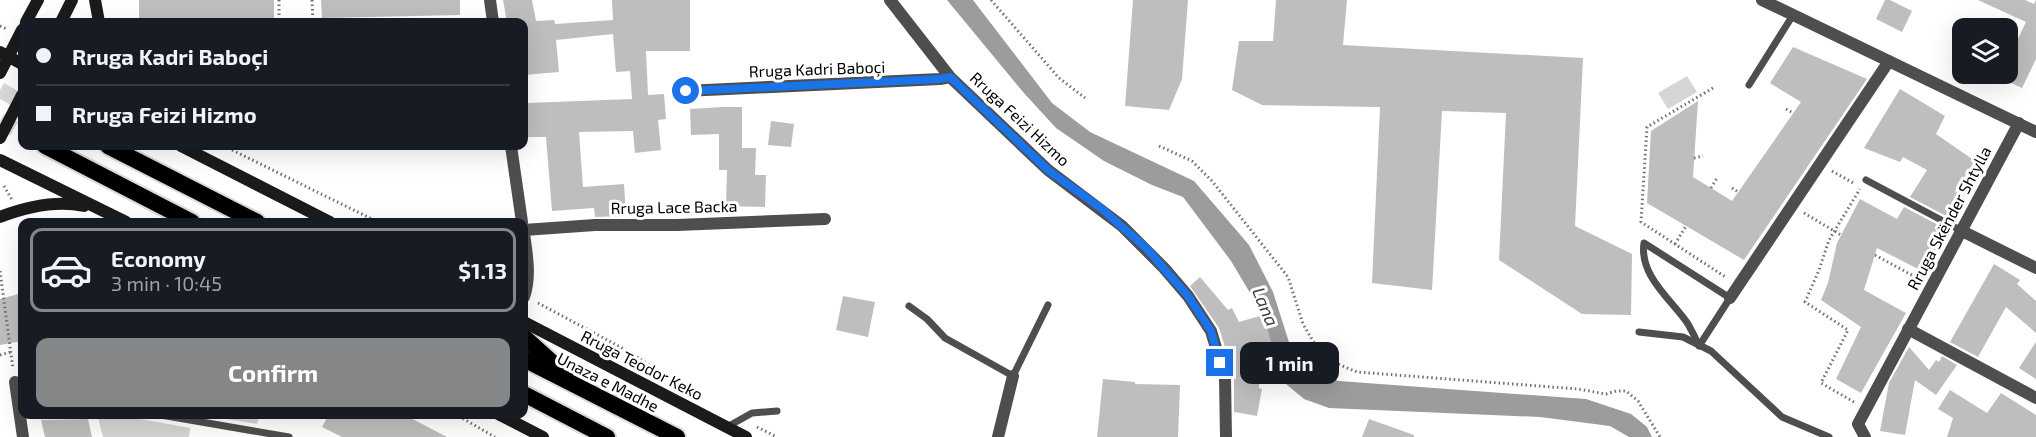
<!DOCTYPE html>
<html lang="en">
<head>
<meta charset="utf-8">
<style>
	:root { --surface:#171b24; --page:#242831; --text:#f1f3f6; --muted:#9ea1a6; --line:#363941; --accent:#858687 }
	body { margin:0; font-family:"Exo 2",sans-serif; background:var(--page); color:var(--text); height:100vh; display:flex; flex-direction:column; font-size:22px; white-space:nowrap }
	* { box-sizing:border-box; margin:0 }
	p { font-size:20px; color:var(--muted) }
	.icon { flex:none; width:33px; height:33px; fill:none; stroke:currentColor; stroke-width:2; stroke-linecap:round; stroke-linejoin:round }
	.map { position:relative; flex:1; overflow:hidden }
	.side { position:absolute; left:18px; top:218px; width:510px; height:201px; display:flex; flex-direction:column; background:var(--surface); border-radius:12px; box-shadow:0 6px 24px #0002 }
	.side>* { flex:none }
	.banner { position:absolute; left:18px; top:18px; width:510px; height:132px; border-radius:12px; box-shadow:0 6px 24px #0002; display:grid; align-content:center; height:132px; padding:0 18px; background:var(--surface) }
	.buttons { position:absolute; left:1952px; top:18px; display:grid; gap:12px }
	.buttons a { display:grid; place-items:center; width:66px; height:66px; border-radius:12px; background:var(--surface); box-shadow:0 6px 24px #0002; font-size:30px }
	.end { position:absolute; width:27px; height:27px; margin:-14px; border:8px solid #1a73e8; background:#fff; box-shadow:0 0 0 3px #fff }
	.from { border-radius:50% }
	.bubble { position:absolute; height:42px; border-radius:12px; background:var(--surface); box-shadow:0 6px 24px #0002; font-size:20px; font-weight:700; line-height:42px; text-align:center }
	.banner b { display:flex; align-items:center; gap:21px; height:57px; font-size:22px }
	.banner b+b { border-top:2px solid var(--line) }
	.banner i { width:15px; height:15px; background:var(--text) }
	ul { padding:10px 0 0; list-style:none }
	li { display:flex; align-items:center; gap:18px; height:84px; margin:0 12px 9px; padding:0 6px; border:3px solid var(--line); border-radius:12px }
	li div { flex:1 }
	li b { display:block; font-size:22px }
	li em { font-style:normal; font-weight:700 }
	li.active { border-color:var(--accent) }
	li>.icon { width:54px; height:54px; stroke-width:1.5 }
	.cta { display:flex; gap:12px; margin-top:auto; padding:12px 18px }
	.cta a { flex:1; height:69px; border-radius:12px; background:var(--accent); color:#fff; font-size:24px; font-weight:700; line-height:69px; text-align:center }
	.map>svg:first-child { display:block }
	.green { fill:#d5d5d5 }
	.water { fill:#9c9c9c }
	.building { fill:#bebebe }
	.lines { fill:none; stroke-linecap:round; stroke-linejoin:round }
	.trunk-tunnel { stroke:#d9d9d9; stroke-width:16; stroke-dasharray:16 8; stroke-linecap:butt }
	.trunk-casing { stroke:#dbdbdb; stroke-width:20 }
	.path { stroke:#707070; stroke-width:3; stroke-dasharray:1.5 3; stroke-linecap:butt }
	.service { stroke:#4e4e4e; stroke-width:7 }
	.minor { stroke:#4e4e4e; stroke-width:12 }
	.secondary { stroke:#1b1b1b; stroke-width:12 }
	.trunk { stroke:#000; stroke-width:16 }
	.secondary-bridge { stroke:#1b1b1b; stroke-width:12 }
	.route { stroke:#1a73e8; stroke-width:8 }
	.labels { text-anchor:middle; stroke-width:6; stroke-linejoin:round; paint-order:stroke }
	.street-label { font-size:16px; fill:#000; stroke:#fff }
	.water-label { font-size:18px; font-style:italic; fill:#3d3d3d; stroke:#fff }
</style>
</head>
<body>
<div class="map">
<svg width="2036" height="437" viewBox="0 0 2036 437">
	<rect width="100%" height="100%" fill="#fff"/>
	<path class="green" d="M1687,76L1697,92L1668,109L1658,93Z
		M97,414H113L190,428L189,437H103Z
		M195,414H253L259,417L257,424Z"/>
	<path class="water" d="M947,0H973L1052,103L1090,132L1194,181L1249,245L1273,292L1294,358L1306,373L1339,381L1586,399L1631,414L1647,427L1652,437H1629L1610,426L1540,417L1329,408L1304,399L1280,379L1262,313L1231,261L1183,197L1152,185L1104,161L1056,128L1023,92Z"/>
	<path class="building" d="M139,0H274V20L139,21Z
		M321,0H460V15L322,18Z
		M503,0H532L536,21L554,20L555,24L613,20L612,0H690V51H646L648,95L664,94L666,119L658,120L661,150L635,153L633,131L579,132L583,187L624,184L626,216L595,217L594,208L552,211L546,137H527V103L632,99L630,71L616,72L613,34L556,40L559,72L524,75V22H507Z
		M1133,0H1188L1182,79L1169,110L1125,106Z
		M1276,0H1347L1343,45L1583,58L1575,226L1632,254L1631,315L1582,314L1499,260L1506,113L1442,111L1432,290L1372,283L1380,107L1262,105L1232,90L1239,41H1273Z
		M1885,0H1890L1912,11L1902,32L1876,19Z
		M1978,0H2025L2034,4L2036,0V59L2022,88L2007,81V53L2011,45L2014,47L2026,22Z
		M1793,47L1867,79L1744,260L1647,203L1651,131L1698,101L1693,177L1732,201L1801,102L1770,83Z
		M1900,89L1945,116L1936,134L1975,161L1955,191L1964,196L1950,218L1910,197L1927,170L1903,157L1900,162L1864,148Z
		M722,107H742V148H756L755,175H766L765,207L726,206L727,170H719V134L691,135L690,109Z
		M771,121L794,124L791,147L768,145Z
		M1860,199L1897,219L1904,207L1944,228L1936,240L1940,242L1924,272L1877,248L1864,290L1906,313L1861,393L1836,379L1861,327L1821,300L1828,283L1837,243Z
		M1994,264L2020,280L2017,284L2036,301V333L2006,307L1978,357L1950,342Z
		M1200,277L1228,310L1232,308L1239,322L1263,315L1275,354L1260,359L1259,388L1262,389L1257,416L1234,412V376L1219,328L1190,286Z
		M22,293V341L0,345V299Z
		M843,296L875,302L868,337L836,330Z
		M2036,342V379L2019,368Z
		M1909,347L1929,370L1936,360L1939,362L1942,356L1957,365L1936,395L1915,380L1905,435L1880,431L1889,383Z
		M1103,379L1135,382V384L1180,385L1178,437H1097Z
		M1950,390L1987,413L2001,393L2036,415V437H1947L1953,418L1938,409Z
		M329,414H403L447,437H342L322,427Z
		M88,419L92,437H45L41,420Z
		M1369,419L1414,435V437H1362Z"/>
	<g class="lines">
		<path class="trunk-tunnel" d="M0,90L22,102
			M0,121L22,133"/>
		<defs>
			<path id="trunk" d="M45,146L192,222
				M108,146L257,222
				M524,337L565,374
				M524,359L677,437
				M524,394L607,437"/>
		</defs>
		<use href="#trunk" class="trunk-casing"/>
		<path class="path" d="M279,0V22
			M312,0L313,22
			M991,0L1059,78L1085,98
			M0,26L7,29
			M1713,88L1647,127L1641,222L1727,278
			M1786,109L1793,113
			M224,146L378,222
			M1159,146L1192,161L1212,181L1288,277L1303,324L1323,358L1357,372L1578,389L1606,394L1616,391H1626L1638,401L1660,437
			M1694,158L1703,156
			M1832,171L1855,184
			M4,186L12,200
			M1711,188L1717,178
			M1732,188L1738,192
			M1804,213L1841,235
			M1675,244L1686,226
			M1875,255L1919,279
			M0,271L13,369
			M538,303L624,349L683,386
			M0,355L11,352
			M1854,402L1821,383L1848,330L1805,302L1819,270L1829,240L1860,189
			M455,414L495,437
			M757,427L777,437"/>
		<path class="service" d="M1749,85L1793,15
			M1866,180L1960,230
			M1644,243L1730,298L1699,346C1696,339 1692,331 1688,324C1672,300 1639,276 1644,243Z
			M909,306L927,319L945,338L1013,376L1048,305
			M1639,332L1683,337L1711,351L1782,417L1829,437
			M155,414L289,437
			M727,427L752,413L777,411"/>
		<path class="minor" d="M490,0L493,22
			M890,0L950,77L1048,170L1122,226L1164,268L1188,296L1211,331L1225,378L1226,437
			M1762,0L2036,132
			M685,91L940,79L950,77
			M511,146L522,222
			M524,230L595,225H677L825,219
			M1960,230L2036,268
			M524,234C527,254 531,278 524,297
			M1730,298L1889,61
			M1908,329L2036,398
			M15,382L23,437
			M998,437L1013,376
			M1865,437L1858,424L2019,123"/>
		<path class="secondary" d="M95,0L99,22
			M26,22L38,0
			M61,22L72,0
			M0,52L22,64
			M0,73L22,30
			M181,146L330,222
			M0,160L126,222
			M0,217C26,207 56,200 84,206
			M524,322L746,437
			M498,414L543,437"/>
		<use href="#trunk" class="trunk"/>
		<path class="secondary-bridge" d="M0,138L22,95"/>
	</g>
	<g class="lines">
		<path class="route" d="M686,91L940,79L950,77L1048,170L1102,209L1146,248L1188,296L1211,331L1220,363"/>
	</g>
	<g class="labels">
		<g class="street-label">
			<text transform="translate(817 69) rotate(-2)" y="6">Rruga Kadri Baboçi</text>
			<text transform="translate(1020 119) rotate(43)" y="6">Rruga Feizi Hizmo</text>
			<text transform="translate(674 207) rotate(-1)" y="6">Rruga Lace Backa</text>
			<text transform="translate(1949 218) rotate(-62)" y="6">Rruga Skënder Shtylla</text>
			<text transform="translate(642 365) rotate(27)" y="6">Rruga Teodor Keko</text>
			<text transform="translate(608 382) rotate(27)" y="6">Unaza e Madhe</text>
		</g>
		<g class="water-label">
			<text transform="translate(1265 307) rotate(67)" y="6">Lana</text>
		</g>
	</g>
</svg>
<div class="buttons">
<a><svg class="icon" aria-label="layers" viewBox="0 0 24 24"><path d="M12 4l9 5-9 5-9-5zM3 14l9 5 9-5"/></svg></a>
</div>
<i class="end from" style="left:686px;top:91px"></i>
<i class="end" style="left:1220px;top:363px"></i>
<div class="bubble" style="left:1240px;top:342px;width:99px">1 min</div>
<div class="banner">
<b><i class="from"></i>Rruga Kadri Baboçi</b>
<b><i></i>Rruga Feizi Hizmo</b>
</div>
<section class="side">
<ul>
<li class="active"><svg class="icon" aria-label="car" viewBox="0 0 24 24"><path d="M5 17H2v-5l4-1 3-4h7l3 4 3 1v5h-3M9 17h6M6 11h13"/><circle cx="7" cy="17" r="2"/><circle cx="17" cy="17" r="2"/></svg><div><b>Economy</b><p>3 min · 10:45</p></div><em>$1.13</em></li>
</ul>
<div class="cta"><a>Confirm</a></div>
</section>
</div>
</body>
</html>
